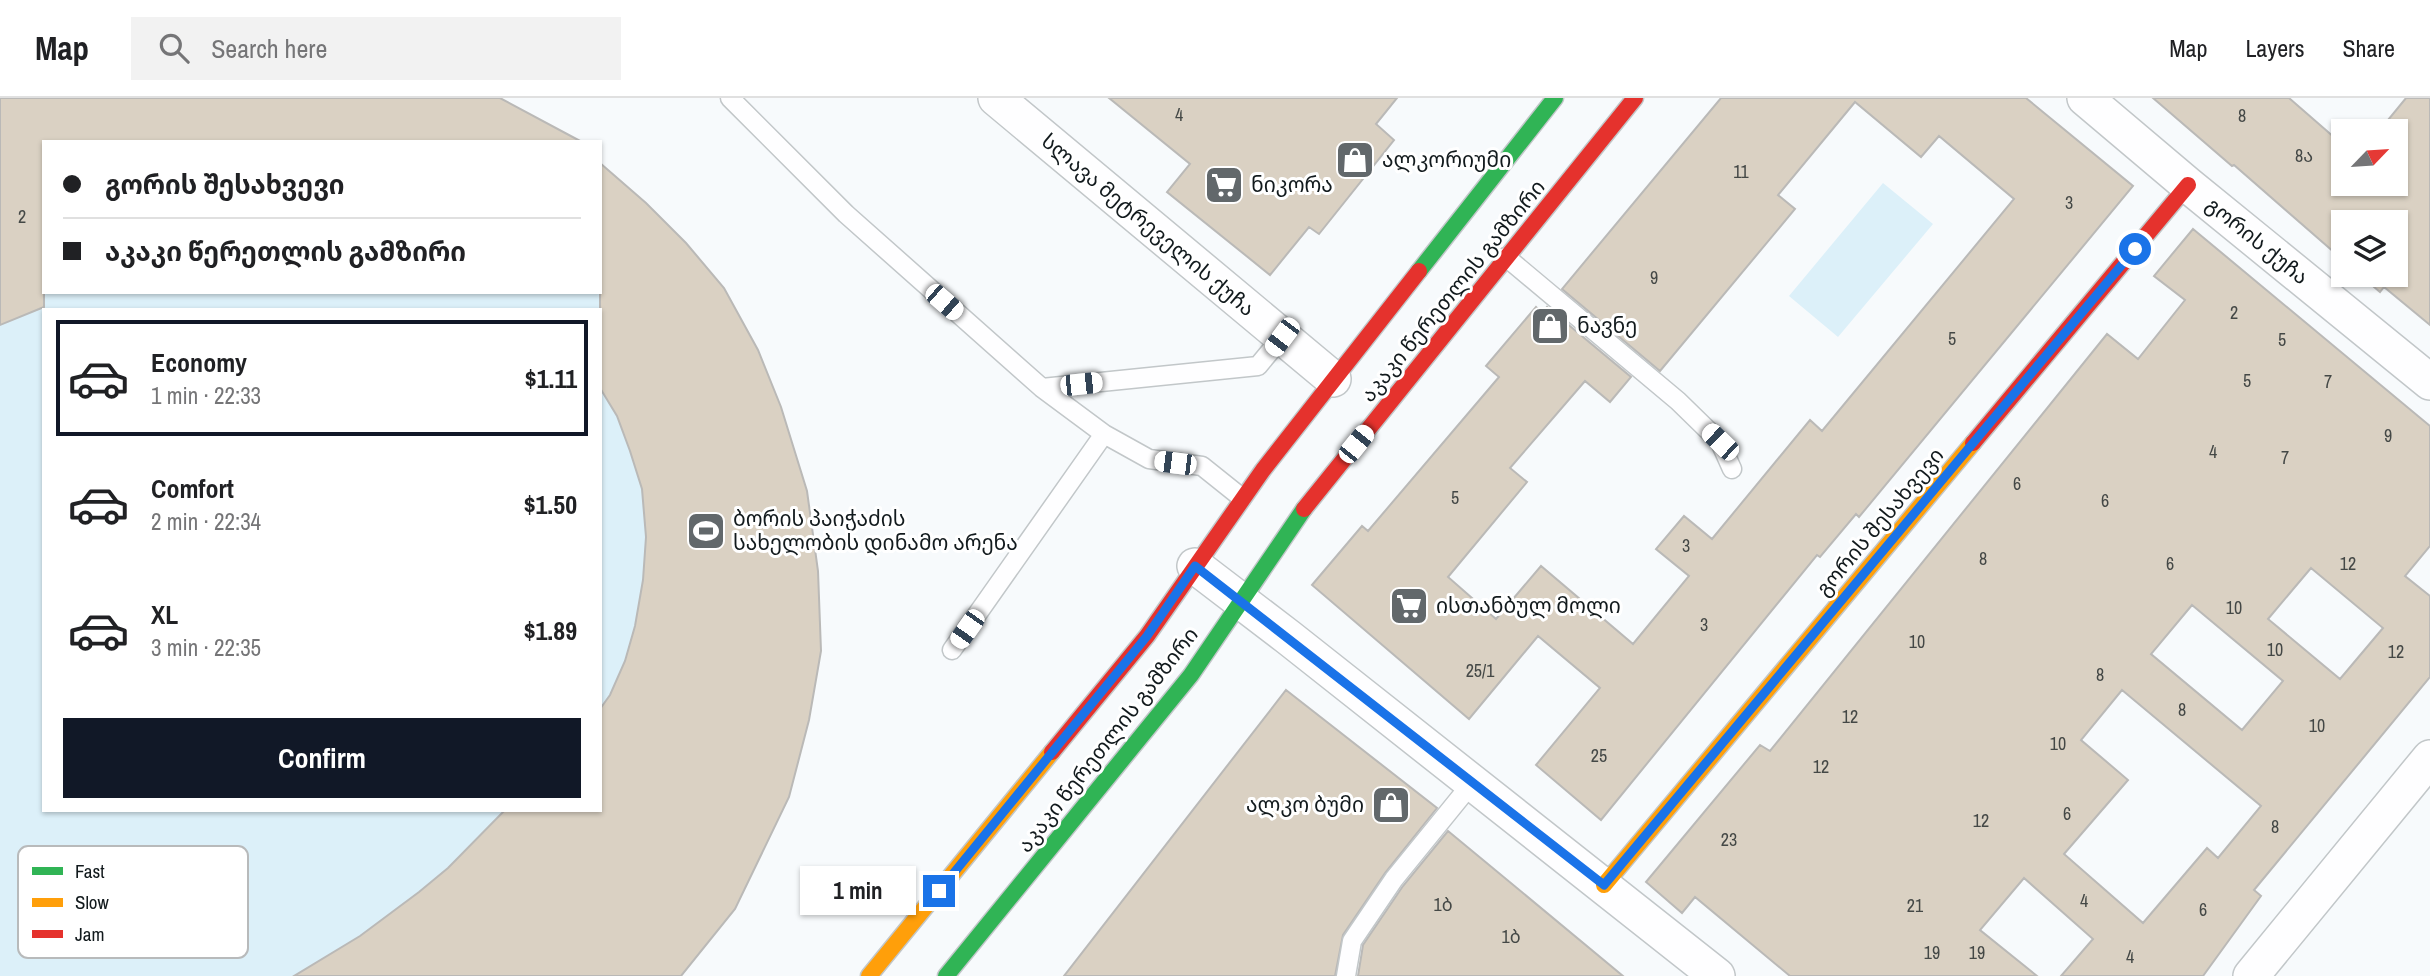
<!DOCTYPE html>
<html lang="en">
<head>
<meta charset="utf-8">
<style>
	:root { --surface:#fff; --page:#f2f2f2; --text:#202124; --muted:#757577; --line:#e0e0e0; --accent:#111827 }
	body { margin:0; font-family:"Archivo Narrow","Noto Sans Georgian",sans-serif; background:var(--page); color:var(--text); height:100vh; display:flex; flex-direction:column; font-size:26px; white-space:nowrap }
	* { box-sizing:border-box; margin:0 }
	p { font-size:23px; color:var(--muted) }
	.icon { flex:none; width:38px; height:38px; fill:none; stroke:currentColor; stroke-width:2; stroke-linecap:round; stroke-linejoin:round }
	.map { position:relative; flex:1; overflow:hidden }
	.drawer { position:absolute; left:42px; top:210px; width:560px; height:504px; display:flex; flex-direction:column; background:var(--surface); border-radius:0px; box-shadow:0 2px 5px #0004 }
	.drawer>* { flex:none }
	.hud { position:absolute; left:42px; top:42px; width:560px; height:154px; border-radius:0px; box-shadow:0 2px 5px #0004; display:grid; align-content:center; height:154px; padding:0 21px; background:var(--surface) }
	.needle { width:46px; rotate:65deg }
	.buttons { position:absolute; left:2331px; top:21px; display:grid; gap:14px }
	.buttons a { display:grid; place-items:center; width:77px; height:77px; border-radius:0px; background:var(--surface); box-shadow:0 2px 5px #0004; font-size:35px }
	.end { position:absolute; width:32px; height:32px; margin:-16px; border:9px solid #1a73e8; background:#fff; box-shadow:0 0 0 4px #fff }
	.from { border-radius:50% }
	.bubble { position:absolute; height:49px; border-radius:0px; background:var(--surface); box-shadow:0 2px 5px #0004; font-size:23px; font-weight:700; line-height:49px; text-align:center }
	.car { position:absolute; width:21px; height:42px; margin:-21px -10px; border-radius:9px; box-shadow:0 0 5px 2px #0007; background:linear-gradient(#fff 24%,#345 0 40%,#fff 0 76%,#345 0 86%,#fff 0) }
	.hud b { display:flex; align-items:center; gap:24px; height:66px; font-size:26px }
	.hud b+b { border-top:2px solid var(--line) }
	.hud i { width:18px; height:18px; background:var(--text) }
	ul { padding:12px 0 0; list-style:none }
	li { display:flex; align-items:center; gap:21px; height:116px; margin:0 14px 10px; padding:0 7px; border:4px solid transparent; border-radius:0px }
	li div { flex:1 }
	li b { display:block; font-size:26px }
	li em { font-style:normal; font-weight:700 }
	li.selected { border-color:var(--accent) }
	li>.icon { width:63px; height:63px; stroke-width:1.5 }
	.cta { display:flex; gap:14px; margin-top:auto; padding:14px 21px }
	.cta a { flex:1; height:80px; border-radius:0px; background:var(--accent); color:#fff; font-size:28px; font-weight:700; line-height:80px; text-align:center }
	header { display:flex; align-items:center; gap:42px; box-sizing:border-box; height:98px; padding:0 35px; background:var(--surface); border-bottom:2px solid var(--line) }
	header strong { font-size:33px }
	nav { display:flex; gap:38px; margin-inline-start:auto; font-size:24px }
	.search { width:490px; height:63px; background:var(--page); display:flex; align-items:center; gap:18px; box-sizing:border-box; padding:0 24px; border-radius:0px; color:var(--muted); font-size:26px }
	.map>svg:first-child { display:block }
	.green { fill:#dcf0f9; fill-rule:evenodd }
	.building { fill:#dad1c3; stroke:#bab9b7; stroke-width:2; fill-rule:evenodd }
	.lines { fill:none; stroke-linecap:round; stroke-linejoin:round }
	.lane-casing { stroke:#c2c7c9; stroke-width:21 }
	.street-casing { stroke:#c2c7c9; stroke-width:38 }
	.fast-casing { stroke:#c2c7c9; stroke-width:19 }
	.slow-casing { stroke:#c2c7c9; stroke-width:19 }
	.jam-casing { stroke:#c2c7c9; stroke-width:19 }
	.lane { stroke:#fefeff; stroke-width:18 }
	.street { stroke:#fefeff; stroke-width:35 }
	.fast { stroke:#30b455; stroke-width:16 }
	.slow { stroke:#ff9f0a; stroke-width:16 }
	.jam { stroke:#e5322d; stroke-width:16 }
	.route { stroke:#1a73e8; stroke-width:9 }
	.labels { text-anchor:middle; stroke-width:6; stroke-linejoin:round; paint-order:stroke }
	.number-label { font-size:18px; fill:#444846 }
	.poi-label { font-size:21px; fill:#121a1d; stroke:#fff; text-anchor:start }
	.street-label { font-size:21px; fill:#121a1d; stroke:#fff }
	.key { fill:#fff; stroke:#b8babb; stroke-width:2 }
	.key-label { font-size:19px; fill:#121a1d }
</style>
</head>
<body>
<header>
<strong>Map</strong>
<div class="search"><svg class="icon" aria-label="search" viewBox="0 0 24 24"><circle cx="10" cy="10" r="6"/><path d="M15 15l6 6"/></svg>Search here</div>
<nav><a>Map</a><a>Layers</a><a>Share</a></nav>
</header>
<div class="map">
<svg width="2430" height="878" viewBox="0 0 2430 878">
	<rect width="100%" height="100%" fill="#f7fafc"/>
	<path class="green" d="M0,0H500L566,36L576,44H44V194H600V65L646,105L686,145L724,190L758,252L781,309L807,393L818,473L821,553L809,622L789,699L735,811L681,878H0ZM44,212H600V712H44Z
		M1883,85L1933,126L1838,239L1789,198Z"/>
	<path class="building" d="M0,0H500L582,44H44V209L0,227Z
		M1109,0H1397L1376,26L1394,42L1319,136L1309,129L1270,177L1167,94L1190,66Z
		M1721,0H2026L2133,88L1859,419L1856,416L1820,459L1817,457L1601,722L1536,667L1600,590L1538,538L1469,621L1312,487L1362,428L1368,433L1499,279L1486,268L1536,209L1542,215L1547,209L1631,279L1610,304L1585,283L1510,370L1527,384L1448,479L1496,521L1541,468L1633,546L1689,478L1656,451L1684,418L1712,441L1810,322L1822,333L2014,101L1939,38L1921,59L1855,4L1778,97L1795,111L1660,273L1562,191Z
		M2153,0H2289L2343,47V86H2396V33H2379L2406,0H2430V227L2384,189L2380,194L2360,177H2396V124H2343V162L2234,67L2232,68Z
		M600,65L646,105L686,145L724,190L758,252L781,309L807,393L818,473L821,553L809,622L789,699L735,811L681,878H294L360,838L419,794L448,770L505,712H600V611L610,597L625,563L635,528L643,482L646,439L642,391L630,353L617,318L600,290Z
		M2193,131L2430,328V448L2405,478L2430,498V579L2254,792L2261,798L2203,878H2061L2093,841L2024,780L1980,832L2037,878H1790L1695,799L1682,815L1646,784L1760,647L1770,653L2107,236L2138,261L2185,202L2154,178ZM2311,470L2383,530L2340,581L2268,521ZM2192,507L2283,583L2242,632L2151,556ZM2122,592L2261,708L2218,760L2207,750L2143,825L2064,756L2128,682L2081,642Z
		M1286,592L1437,710L1385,775L1343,837L1335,878H1064Z
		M1448,733L1500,776L1623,878H1358L1363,847L1403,788Z"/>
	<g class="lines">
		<defs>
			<path id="lane" d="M730,0L846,116L1042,290L1104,336L1149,361L1202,368L1242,400
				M1506,159L1678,303L1720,344L1732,371
				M1042,290L1258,268L1282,239
				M952,552L1104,336
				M1346,878L1352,843L1394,781L1472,685"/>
			<path id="street" d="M996,0L1333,281
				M2085,0L2188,87L2430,284
				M1195,468L1288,539L1717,878
				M2251,878L2430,660"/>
			<path id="fast" d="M1419,173L1555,0
				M946,878L1191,577L1304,411"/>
			<path id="slow" d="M1604,787L1973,345
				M869,878L1052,654"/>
			<path id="jam" d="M1973,345L2188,87
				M1304,411L1635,0
				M1052,654L1147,538L1263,372L1419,173"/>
		</defs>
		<use href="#lane" class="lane-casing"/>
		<use href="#street" class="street-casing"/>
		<use href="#fast" class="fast-casing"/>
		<use href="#slow" class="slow-casing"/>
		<use href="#jam" class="jam-casing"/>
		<use href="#lane" class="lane"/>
		<use href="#street" class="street"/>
		<use href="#fast" class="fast"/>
		<use href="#slow" class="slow"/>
		<use href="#jam" class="jam"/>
	</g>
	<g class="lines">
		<path class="route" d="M939,793L1147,538L1195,468L1604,787L2135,151"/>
	</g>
	<defs>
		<symbol id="shop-square" viewBox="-11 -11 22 22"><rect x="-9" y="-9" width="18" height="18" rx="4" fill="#62686b" stroke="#fff"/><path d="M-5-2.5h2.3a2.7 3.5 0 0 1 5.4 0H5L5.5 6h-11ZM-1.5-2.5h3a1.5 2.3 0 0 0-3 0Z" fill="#fff"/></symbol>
		<symbol id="supermarket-square" viewBox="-11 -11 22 22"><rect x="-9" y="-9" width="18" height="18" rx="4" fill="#62686b" stroke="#fff"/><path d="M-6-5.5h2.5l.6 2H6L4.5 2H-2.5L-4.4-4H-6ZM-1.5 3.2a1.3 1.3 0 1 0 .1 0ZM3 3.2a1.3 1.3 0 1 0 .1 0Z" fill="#fff"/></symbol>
		<symbol id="stadium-square" viewBox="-11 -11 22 22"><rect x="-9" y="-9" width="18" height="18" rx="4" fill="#62686b" stroke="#fff"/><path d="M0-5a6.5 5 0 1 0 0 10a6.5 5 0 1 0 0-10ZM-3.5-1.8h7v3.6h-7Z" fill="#fff"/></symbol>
	</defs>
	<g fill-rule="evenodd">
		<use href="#shop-square" x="1333" y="40" width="44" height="44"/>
		<use href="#supermarket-square" x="1202" y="65" width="44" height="44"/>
		<use href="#shop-square" x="1528" y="206" width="44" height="44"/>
		<use href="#stadium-square" x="684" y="411" width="44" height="44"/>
		<use href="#supermarket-square" x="1387" y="486" width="44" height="44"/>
		<use href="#shop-square" x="1369" y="685" width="44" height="44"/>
	</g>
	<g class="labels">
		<g class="number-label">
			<text x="1179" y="23">4</text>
			<text x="2242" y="24">8</text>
			<text x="2304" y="64">8ა</text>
			<text x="1741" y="80">11</text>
			<text x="2069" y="111">3</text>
			<text x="22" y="125">2</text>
			<text x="1654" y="186">9</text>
			<text x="2234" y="221">2</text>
			<text x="1952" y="247">5</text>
			<text x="2282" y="248">5</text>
			<text x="2247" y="289">5</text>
			<text x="2328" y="290">7</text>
			<text x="2388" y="344">9</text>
			<text x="2213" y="360">4</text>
			<text x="2285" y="366">7</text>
			<text x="2017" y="392">6</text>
			<text x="1455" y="406">5</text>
			<text x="2105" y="409">6</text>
			<text x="1686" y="454">3</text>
			<text x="1983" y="467">8</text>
			<text x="2170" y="472">6</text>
			<text x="2348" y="472">12</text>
			<text x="2234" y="516">10</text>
			<text x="1704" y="533">3</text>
			<text x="1917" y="550">10</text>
			<text x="2275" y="558">10</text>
			<text x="2396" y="560">12</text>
			<text x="1480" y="579">25/1</text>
			<text x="2100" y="583">8</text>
			<text x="2182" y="618">8</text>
			<text x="1850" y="625">12</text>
			<text x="2317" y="634">10</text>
			<text x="2058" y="652">10</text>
			<text x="1599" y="664">25</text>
			<text x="1821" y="675">12</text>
			<text x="2067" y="722">6</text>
			<text x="1981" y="729">12</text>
			<text x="2275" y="735">8</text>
			<text x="1729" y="748">23</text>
			<text x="2084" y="809">4</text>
			<text x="1443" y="813">1ბ</text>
			<text x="1915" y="814">21</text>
			<text x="2203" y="818">6</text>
			<text x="1511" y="845">1ბ</text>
			<text x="1932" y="861">19</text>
			<text x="1977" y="861">19</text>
			<text x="2130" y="865">4</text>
		</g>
		<g class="poi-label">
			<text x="1382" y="69">ალკორიუმი</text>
			<text x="1251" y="94">ნიკორა</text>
			<text x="1577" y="235">ნავნე</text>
			<text x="733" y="428">ბორის პაიჭაძის<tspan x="733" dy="24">სახელობის დინამო არენა</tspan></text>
			<text x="1436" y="515">ისთანბულ მოლი</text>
			<text x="1364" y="714" text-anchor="end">ალკო ბუმი</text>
		</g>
		<g class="street-label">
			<text transform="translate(1148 127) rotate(40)" y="7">სლავა მეტრეველის ქუჩა</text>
			<text transform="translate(2257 143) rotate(39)" y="7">გორის ქუჩა</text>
			<text transform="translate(1453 193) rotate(-51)" y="7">აკაკი წერეთლის გამზირი</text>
			<text transform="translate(1880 424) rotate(-50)" y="7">გორის შესახვევი</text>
			<text transform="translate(1108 642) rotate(-52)" y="7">აკაკი წერეთლის გამზირი</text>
		</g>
	</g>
	<rect x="18" y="748" width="230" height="112" rx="10" class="key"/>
	<rect x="32" y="769" width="31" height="8" fill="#30b455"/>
	<rect x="32" y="800" width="31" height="9" fill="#ff9f0a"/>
	<rect x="32" y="832" width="31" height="8" fill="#e5322d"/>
	<g class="key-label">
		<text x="75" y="780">Fast</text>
		<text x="75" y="811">Slow</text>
		<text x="75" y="843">Jam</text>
	</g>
</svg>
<div class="buttons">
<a><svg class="needle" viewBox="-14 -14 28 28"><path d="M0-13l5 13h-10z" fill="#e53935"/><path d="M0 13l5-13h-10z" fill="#757577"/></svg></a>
<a><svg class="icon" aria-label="layers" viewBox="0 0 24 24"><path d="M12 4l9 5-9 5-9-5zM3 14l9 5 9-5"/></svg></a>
</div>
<i class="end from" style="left:2135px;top:151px"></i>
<i class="end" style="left:939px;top:793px"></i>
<div class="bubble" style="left:800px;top:768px;width:116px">1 min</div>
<i class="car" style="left:944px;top:204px;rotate:131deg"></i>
<i class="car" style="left:1282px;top:239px;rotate:217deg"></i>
<i class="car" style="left:1081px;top:286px;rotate:84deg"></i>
<i class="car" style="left:1720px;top:344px;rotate:314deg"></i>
<i class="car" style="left:1356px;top:346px;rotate:39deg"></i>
<i class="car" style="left:1175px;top:365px;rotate:277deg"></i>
<i class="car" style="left:967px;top:531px;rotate:215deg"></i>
<div class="hud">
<b><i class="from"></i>გორის შესახვევი</b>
<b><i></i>აკაკი წერეთლის გამზირი</b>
</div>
<section class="drawer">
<ul>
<li class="selected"><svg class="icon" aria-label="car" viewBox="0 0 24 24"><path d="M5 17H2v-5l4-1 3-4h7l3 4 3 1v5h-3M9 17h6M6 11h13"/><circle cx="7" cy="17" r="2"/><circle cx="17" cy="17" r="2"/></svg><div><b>Economy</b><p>1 min · 22:33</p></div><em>$1.11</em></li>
<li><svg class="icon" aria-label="car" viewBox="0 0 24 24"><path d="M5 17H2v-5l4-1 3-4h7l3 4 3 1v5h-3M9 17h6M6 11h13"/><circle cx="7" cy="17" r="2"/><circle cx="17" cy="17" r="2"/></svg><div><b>Comfort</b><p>2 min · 22:34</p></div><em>$1.50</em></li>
<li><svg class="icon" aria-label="car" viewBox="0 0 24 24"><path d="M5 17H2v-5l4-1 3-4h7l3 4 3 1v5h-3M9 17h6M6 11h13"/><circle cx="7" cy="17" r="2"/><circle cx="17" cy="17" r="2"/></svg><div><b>XL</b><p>3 min · 22:35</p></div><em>$1.89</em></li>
</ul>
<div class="cta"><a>Confirm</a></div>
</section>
</div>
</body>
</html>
